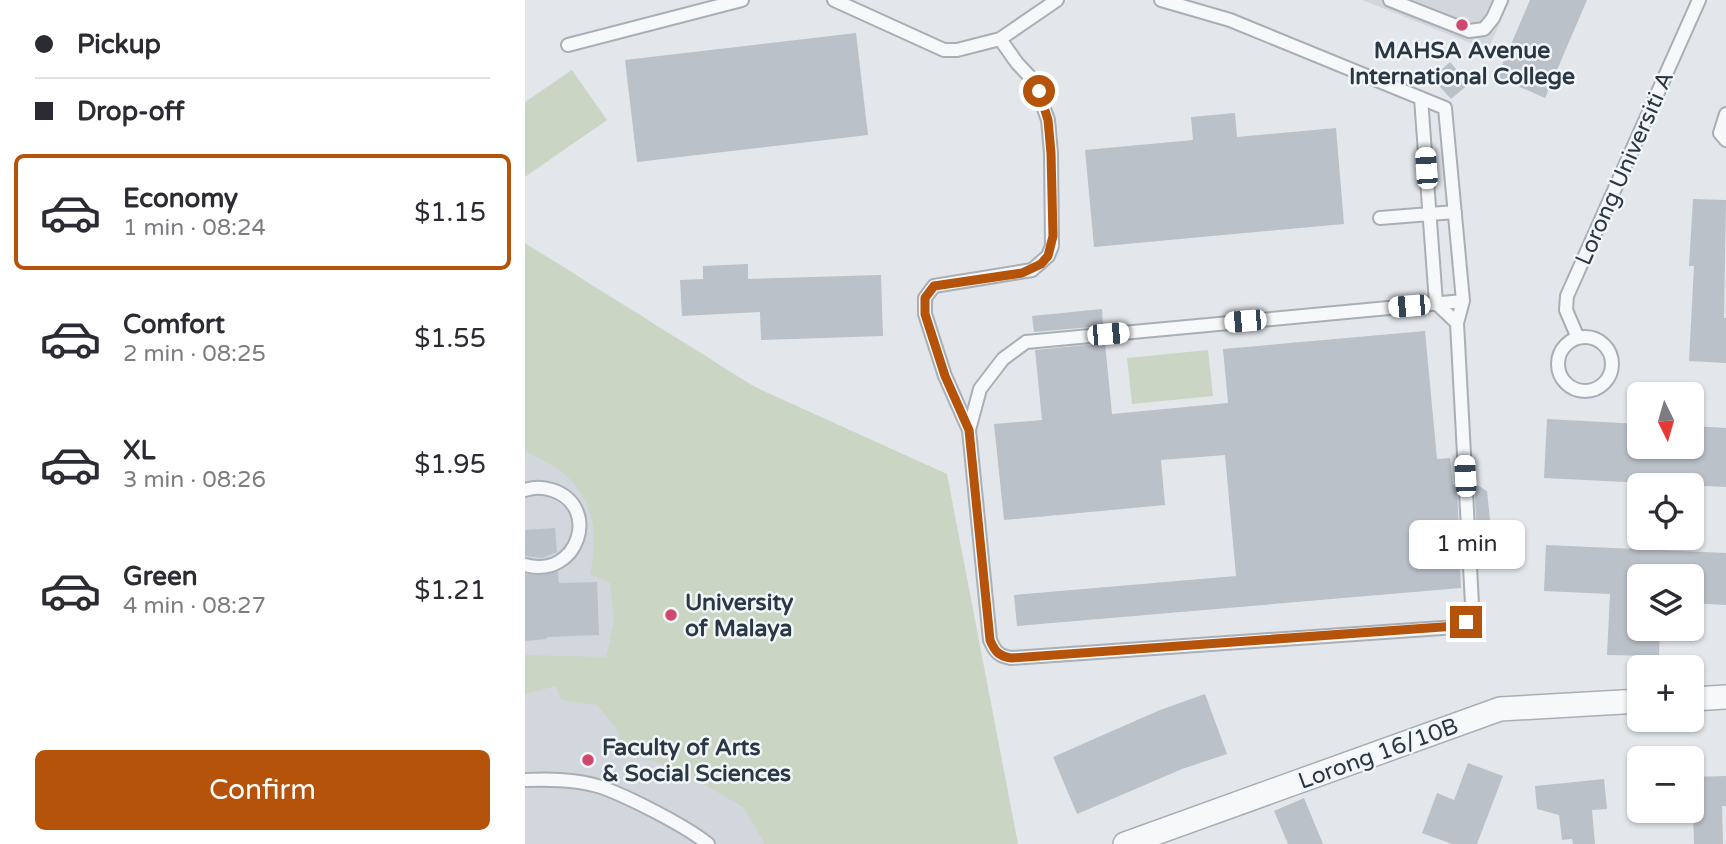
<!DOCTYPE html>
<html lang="en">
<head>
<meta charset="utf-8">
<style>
	:root { --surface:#fff; --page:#f7f7f7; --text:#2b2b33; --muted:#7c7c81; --line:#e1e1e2; --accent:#b45309 }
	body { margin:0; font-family:"Varela Round",sans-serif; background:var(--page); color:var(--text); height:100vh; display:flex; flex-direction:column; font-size:26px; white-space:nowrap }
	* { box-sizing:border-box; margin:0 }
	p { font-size:23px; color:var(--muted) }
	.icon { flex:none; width:38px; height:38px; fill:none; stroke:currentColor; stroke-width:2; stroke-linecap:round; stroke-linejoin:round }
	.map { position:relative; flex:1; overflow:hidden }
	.details { display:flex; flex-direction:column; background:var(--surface); width:525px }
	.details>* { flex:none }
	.hud { display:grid; align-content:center; height:154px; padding:0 35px; background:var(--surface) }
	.needle { width:46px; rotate:175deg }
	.buttons { position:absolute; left:1102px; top:382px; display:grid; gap:14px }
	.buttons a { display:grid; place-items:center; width:77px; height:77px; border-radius:10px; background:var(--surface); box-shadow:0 2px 5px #0004; font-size:35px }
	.end { position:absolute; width:32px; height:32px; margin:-16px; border:9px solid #b45309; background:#fff; box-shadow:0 0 0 4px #fff }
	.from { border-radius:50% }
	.bubble { position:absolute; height:49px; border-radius:10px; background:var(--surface); box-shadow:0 2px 5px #0004; font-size:23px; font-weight:600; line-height:49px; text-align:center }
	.car { position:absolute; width:21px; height:42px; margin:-21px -10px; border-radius:9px; box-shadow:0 0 5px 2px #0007; background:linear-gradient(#fff 24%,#345 0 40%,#fff 0 76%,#345 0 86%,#fff 0) }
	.hud b { display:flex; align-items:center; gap:24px; height:66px; font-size:26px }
	.hud b+b { border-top:2px solid var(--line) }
	.hud i { width:18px; height:18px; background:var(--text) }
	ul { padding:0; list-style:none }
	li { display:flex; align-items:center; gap:21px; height:116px; margin:0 14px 10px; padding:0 21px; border:4px solid transparent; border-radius:10px }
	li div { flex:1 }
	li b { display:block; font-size:26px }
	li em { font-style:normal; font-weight:600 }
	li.on { border-color:var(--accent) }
	li>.icon { width:63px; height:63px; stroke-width:1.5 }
	.button { display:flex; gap:14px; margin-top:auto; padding:14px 35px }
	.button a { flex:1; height:80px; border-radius:10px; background:var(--accent); color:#fff; font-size:28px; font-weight:600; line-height:80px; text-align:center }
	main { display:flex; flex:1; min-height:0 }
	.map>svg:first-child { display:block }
	.built { fill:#d1d7dd }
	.green { fill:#cad5c4 }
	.building { fill:#bac1c9 }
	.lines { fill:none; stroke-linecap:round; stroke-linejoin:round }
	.lane-casing { stroke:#a8afb6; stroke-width:16 }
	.street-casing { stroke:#a8afb6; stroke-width:26 }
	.lane { stroke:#f6f8f9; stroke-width:12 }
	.street { stroke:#f6f8f9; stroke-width:23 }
	.route { stroke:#b45309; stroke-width:9 }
	.poi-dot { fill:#d0486c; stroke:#f3f6f8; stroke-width:2.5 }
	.labels { text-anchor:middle; stroke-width:5; stroke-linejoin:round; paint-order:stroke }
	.poi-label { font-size:23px; font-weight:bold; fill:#2a3744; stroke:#f3f6f8; text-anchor:start }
	.street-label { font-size:23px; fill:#2a3744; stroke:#f3f6f8 }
</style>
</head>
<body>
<main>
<section class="details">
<div class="hud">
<b><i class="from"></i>Pickup</b>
<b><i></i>Drop-off</b>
</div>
<ul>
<li class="on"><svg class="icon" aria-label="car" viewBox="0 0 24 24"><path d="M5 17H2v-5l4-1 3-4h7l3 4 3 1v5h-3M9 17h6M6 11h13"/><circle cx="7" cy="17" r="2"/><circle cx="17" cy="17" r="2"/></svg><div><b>Economy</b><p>1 min · 08:24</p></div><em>$1.15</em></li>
<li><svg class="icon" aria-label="car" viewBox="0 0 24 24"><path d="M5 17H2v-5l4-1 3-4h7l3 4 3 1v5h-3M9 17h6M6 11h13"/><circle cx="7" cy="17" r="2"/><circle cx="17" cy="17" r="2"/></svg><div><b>Comfort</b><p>2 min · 08:25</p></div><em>$1.55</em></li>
<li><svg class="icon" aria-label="car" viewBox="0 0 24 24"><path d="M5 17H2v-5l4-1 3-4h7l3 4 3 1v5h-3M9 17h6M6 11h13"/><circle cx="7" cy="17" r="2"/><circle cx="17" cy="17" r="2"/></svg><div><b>XL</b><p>3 min · 08:26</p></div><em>$1.95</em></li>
<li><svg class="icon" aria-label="car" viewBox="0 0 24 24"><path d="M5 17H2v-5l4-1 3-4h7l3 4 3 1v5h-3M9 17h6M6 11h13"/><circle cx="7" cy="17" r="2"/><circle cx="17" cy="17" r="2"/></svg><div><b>Green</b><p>4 min · 08:27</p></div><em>$1.21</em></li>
</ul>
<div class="button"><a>Confirm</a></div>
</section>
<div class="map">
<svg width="1201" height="844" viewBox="0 0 1201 844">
	<rect width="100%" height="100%" fill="#e3e7eb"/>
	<path class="built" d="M837,0H985L963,50Z
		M0,243L354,844H0Z"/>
	<path class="green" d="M47,70L82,120L0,177V102Z
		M0,243L230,387L422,474L493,844H240L218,807L151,768L102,753L91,728L72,705L36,700L31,686L0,694V655L81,657L89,622L85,583L65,574C73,535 71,501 38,473C28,464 12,458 0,451Z
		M683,350L688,396L607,404L602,358Z"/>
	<path class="building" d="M1005,0H1062L1020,98L972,77Z
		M331,33L343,135L112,162L100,60Z
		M925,62L944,84L926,99L907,78Z
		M710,113L712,137L811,128L819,224L569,247L560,150L668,140L666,117Z
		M1168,199L1201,200L1199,318H1201V363L1164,361L1169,266H1164Z
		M223,264V279L356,275L358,336L236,340L235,312L157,316L155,280L178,279V266Z
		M577,309L578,326L509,332L507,316Z
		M900,331L912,459L925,458L928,485L932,484L936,588L492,626L489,595L711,576L700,455L636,460L640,505L479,520L469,424L517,420L510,350L580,343L587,414L703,403L698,349Z
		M1022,419L1115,424V446H1167V426L1201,428V487L1019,478Z
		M949,483L962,491L967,539L959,548H953Z
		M30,528L32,552L17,558L0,556V530Z
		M1021,545L1201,553V605L1167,603V576H1115V628H1135L1134,656L1082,655L1085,594L1019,591Z
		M33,571L34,583L72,582L74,635L22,637V639L0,641V574L18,575Z
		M680,694L702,754L657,769L552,814L528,757L635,710Z
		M943,763L978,776L952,844H927L897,833L912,793L929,800Z
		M1201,776V806H1197L1198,844H1169L1167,777Z
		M1079,779L1082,809L1067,810L1070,844H1048L1047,839L1037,840L1034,815L1012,809L1010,786Z
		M779,798L798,844H763L749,811Z"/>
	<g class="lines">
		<defs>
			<path id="lane" d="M309,0L419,50H432L475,39
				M532,0L475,39L492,63L509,81L523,120L526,153L527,246L523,256L507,270L409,286L400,298V314L420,376L444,430L465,640C470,652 474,656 486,658L931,627C943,621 947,617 947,604L932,323L938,301L920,108L705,20L636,0
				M865,0L944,31L959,29L968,18L976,0
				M43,45L217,0
				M896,98L911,303L932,323
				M1201,114L1195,133L1201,140
				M855,218L930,212
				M1033 364a27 27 0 1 1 54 0a27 27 0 1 1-54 0Z
				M1053,338L1041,310L1042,296L1174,0
				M444,430L455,389L478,359L501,342L938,301
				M0,490C9,487 18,487 27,490C77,506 53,580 0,565
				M0,780C25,779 52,779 76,787C104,797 161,826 183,844"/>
			<path id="street" d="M1167,699L1201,697
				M600,844L975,709L1115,701"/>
		</defs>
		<use href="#lane" class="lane-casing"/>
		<use href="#street" class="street-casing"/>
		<use href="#lane" class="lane"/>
		<use href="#street" class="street"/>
	</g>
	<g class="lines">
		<path class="route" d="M514,91L523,120L526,153L528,236L523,256L516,264L497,273L409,286L400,298V314L420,376L444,430L465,640C470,652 474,656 486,658L931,626L941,622"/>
	</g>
	<g class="poi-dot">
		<circle cx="937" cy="25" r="7"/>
		<circle cx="146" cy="615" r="7"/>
		<circle cx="63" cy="760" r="7"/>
	</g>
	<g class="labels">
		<g class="poi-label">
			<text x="937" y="58" text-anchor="middle">MAHSA Avenue<tspan x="937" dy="26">International College</tspan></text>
			<text x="160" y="610">University<tspan x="160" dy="26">of Malaya</tspan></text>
			<text x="77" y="755">Faculty of Arts<tspan x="77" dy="26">&amp; Social Sciences</tspan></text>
		</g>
		<g class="street-label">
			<text transform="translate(1099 168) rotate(-66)" y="8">Lorong Universiti A</text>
			<text transform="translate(853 753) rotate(-20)" y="8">Lorong 16/10B</text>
		</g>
	</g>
</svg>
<div class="buttons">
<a><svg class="needle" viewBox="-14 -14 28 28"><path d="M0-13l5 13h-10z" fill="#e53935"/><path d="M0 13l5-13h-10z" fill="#7c7c81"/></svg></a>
<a><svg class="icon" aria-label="locate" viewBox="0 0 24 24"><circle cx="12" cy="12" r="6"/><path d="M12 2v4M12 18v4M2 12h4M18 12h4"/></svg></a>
<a><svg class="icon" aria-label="layers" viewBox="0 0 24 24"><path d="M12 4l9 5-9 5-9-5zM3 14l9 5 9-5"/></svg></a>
<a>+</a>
<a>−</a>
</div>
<i class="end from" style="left:514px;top:91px"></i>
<i class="end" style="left:941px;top:622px"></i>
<div class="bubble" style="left:884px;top:520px;width:116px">1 min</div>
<i class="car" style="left:901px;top:168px;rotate:356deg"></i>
<i class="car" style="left:884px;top:306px;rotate:265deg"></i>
<i class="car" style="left:720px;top:321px;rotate:265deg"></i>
<i class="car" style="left:583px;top:334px;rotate:85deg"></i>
<i class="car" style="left:940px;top:476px;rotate:357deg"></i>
</div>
</main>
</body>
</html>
